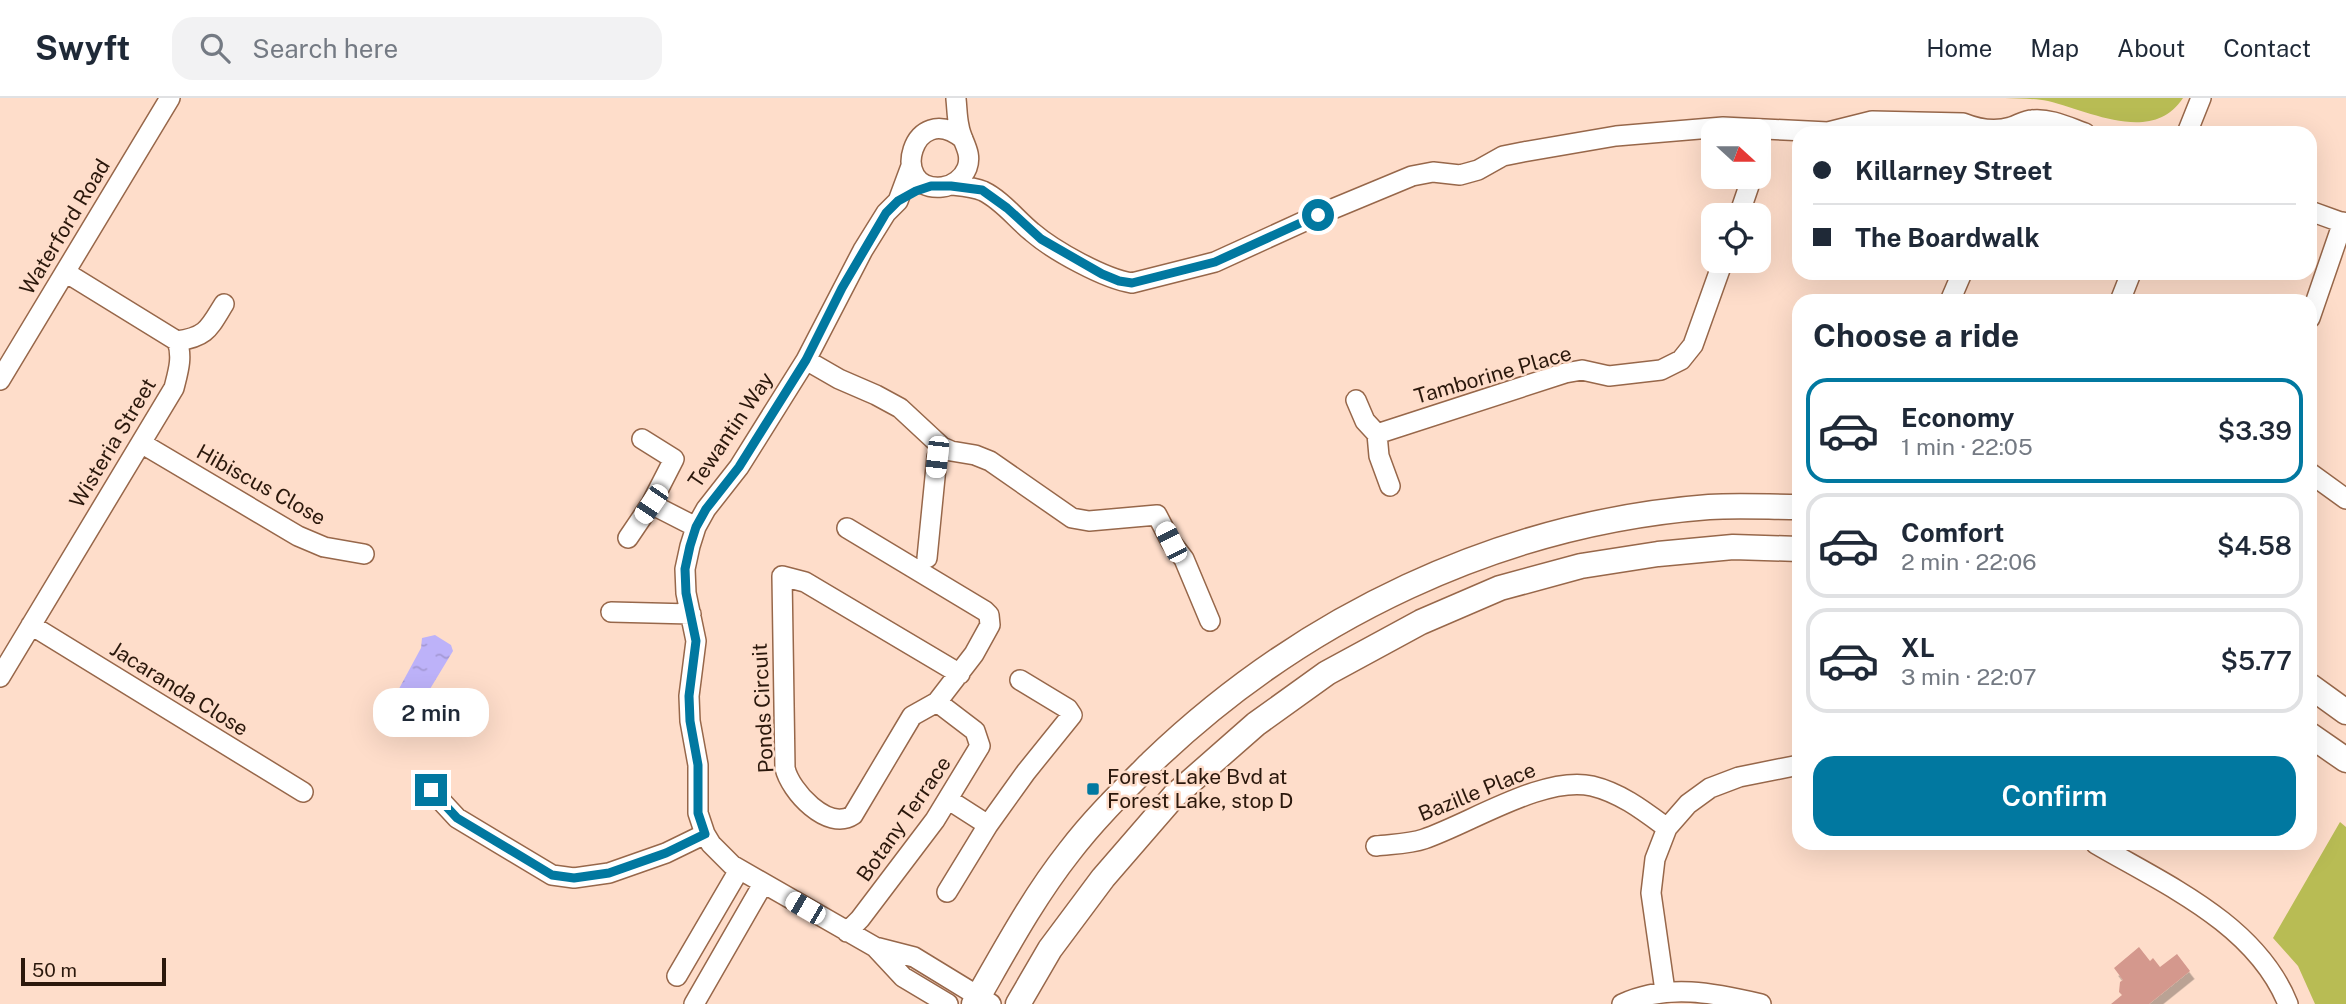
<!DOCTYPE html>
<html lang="en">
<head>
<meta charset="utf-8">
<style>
	:root { --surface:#fff; --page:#f2f2f3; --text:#1f2937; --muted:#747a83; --line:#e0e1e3; --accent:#0178a0 }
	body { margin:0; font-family:"Public Sans",sans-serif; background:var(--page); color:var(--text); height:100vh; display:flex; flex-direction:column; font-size:26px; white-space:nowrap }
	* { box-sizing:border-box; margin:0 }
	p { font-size:23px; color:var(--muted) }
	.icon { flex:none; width:38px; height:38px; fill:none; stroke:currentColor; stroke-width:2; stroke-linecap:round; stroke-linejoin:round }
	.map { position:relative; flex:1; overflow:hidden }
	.drawer { position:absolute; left:1792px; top:196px; width:525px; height:556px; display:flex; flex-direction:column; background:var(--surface); border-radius:21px; box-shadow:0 7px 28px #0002 }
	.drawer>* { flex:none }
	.guide { position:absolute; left:1792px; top:28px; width:525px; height:154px; border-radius:21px; box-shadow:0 7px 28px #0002; display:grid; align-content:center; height:154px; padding:0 21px; background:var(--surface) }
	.needle { width:46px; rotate:111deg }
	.fabs { position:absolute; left:1701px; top:21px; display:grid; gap:14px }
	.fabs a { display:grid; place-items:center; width:70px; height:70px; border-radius:14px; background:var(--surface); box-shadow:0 7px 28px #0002; font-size:35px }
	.scale { position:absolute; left:21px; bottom:18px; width:145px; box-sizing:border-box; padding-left:7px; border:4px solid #2b180c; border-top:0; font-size:19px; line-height:24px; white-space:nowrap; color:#2b180c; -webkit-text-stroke:5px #feddca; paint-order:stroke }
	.end { position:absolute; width:32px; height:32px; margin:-16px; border:9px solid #0178a0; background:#fff; box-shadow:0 0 0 4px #fff }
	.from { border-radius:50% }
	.bubble { position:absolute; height:49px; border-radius:21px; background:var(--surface); box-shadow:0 7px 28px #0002; font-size:23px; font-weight:600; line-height:49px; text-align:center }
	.car { position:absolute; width:21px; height:42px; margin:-21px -10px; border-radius:9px; box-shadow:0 0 5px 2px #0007; background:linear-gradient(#fff 24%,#345 0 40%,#fff 0 76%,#345 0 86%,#fff 0) }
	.guide b { display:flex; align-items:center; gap:24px; height:66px; font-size:26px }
	.guide b+b { border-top:2px solid var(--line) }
	.guide i { width:18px; height:18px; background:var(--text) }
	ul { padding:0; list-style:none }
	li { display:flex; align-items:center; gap:21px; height:105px; margin:0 14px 10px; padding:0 7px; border:4px solid var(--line); border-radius:21px }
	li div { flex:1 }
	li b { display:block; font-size:26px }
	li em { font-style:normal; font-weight:600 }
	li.active { border-color:var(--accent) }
	li>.icon { width:63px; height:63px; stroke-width:1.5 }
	h2 { padding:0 21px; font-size:32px; line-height:84px }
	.action { display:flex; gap:14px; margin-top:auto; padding:14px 21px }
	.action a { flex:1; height:80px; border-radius:21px; background:var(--accent); color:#fff; font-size:28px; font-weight:600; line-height:80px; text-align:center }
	header { display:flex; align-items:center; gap:42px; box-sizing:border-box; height:98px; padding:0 35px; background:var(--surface); border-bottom:2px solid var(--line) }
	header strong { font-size:33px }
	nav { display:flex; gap:38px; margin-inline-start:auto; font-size:24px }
	.search { width:490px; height:63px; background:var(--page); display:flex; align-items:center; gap:18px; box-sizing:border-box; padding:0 24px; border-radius:21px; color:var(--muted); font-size:26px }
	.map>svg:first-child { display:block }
	.green { fill:#b8bc54 }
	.water { fill:url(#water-ripples) }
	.building { fill:#d4988d; filter:url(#shadow) }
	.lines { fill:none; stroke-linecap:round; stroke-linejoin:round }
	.minor-casing { stroke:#97674a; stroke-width:22 }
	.major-casing { stroke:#97674a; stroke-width:27 }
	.minor { stroke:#fff; stroke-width:19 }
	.major { stroke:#fff; stroke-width:24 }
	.route { stroke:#0178a0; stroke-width:9 }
	.poi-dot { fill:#0178a0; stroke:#feddca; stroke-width:2.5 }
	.labels { text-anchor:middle; stroke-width:5; stroke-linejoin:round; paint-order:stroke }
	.street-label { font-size:21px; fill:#2b180c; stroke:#feddca }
	.poi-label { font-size:21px; fill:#2b180c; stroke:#feddca; text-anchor:start }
</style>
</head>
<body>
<header>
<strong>Swyft</strong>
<div class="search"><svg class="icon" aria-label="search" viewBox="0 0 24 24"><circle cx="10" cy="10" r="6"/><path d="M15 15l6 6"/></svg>Search here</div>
<nav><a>Home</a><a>Map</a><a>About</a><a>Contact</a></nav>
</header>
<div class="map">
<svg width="2346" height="906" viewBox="0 0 2346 906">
	<defs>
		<pattern id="water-ripples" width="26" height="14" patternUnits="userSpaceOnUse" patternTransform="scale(1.75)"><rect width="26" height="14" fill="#bdb2f9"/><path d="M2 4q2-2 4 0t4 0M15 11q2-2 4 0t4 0" fill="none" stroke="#a398d4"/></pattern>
		<filter id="shadow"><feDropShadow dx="4.5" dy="8" stdDeviation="0" flood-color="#0004"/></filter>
	</defs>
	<rect width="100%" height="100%" fill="#feddca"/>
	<path class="green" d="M2005,0H2183C2152,47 2090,13 2048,3C2034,0 2019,1 2005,0Z
		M2340,724L2346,729V906H2315L2298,868L2273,840Z"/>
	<path class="water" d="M435,537L451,547L453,553L413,619L395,607L394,600L421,550L422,540Z"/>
	<path class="building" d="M2139,849L2150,863L2153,860L2160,869L2177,856L2190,873L2149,906H2111L2122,897L2119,894L2120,884L2123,882L2114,870Z"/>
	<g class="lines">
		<defs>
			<path id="minor" d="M956,1C957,10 957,20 959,28C961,43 973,54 967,70C963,80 953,88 942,89C887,94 913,0 963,41
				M2187,35L2201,0
				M911,68L898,103L886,115L863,152L806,262L739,369L706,411L696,429L690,448L685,471L686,495L696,543L689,598L690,623L698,667V715L705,736L711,746L732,767L875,849L914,859L991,906
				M951,87C960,88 974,89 983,93C1002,102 1016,121 1032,134C1054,153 1105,181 1132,185L1215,164L1318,117L1412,78L1433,74L1460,77L1478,72L1503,58L1523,54L1616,38L1723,29L1828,34L1872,23L1963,25C1978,31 1995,34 2011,29C2018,27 2025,22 2032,22C2050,20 2068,29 2085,35
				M2310,113L2346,126
				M1739,117L1752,79
				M1950,203L1962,175
				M2120,203L2131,175
				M2310,220L2343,124
				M177,243C207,239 209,230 224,206
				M806,262L839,281L876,297L900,310L942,349L951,353L975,357L990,363L1072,420L1089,423L1157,417L1171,444L1184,461L1210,523
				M0,282L170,0
				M1356,302L1365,323L1377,336L1379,358L1390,388
				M1377,336L1565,275L1582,272L1609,278L1661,272L1681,262L1693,247L1723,163
				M141,345L298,438L324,449L364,456
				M2310,375L2346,401
				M651,406L696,429
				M847,430L985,513L989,517L990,527L974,556L937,604L912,618L853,717C828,734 790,693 785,670L782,478L805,484L960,576
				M628,440L651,406L674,361L642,341
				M927,460L937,359L942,349
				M611,514L691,516
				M31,527L303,694
				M0,579L174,290C178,274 183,259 177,243L65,174
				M431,692L457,720L552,777L574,780L609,775L666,755L705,736
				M949,702L988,727
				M2096,746C2166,787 2256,826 2288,906
				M1376,748C1392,746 1410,746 1424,741C1471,725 1544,677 1592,688C1621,695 1644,713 1667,730
				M947,794L988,727L1026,674L1072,617L1068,611L1020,582
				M847,834L860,821L935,722L980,648L975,633L937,604
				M876,850L903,879L948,906
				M677,878L739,772
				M1665,893L1651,795L1655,761L1667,730L1688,706L1710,690L1739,679L1799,667
				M694,906L763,786
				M1622,906C1667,885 1715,895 1761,906"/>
			<path id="major" d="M2310,588L2346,614
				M2310,637L2346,662
				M974,906C1004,854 1032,801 1069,754C1094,721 1123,693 1152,664C1302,520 1499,425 1709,409C1739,407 1769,409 1799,409
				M1018,906L1050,851L1103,780L1174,698L1256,626L1327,575L1421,524L1500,490L1581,468L1658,456L1733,449L1799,451"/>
		</defs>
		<use href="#minor" class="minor-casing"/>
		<use href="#major" class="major-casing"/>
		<use href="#minor" class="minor"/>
		<use href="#major" class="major"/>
	</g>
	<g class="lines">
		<path class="route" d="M431,692L457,720L552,777L574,780L609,775L666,755L705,736L698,715V667L690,623L689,598L696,543L686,495L685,471L690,448L696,429L706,411L739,369L806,262L842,190L886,115L898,103L916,93L931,88H951L982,92L1007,110L1041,141L1102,176L1119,183L1132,185L1215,164L1318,117"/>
	</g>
	<rect class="poi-dot" x="1086" y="684" width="14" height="14" rx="3.5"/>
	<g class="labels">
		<g class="street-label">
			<text transform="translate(65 129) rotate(-59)" y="7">Waterford Road</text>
			<text transform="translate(1493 277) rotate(-16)" y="7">Tamborine Place</text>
			<text transform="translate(731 332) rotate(-56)" y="7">Tewantin Way</text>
			<text transform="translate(113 345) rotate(-59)" y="7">Wisteria Street</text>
			<text transform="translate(261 387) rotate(29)" y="7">Hibiscus Close</text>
			<text transform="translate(179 591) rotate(32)" y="7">Jacaranda Close</text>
			<text transform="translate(763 610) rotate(-93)" y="7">Ponds Circuit</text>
			<text transform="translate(1477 694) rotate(-22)" y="7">Bazille Place</text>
			<text transform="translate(904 721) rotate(-55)" y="7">Botany Terrace</text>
		</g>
		<g class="poi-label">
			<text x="1107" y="686">Forest Lake Bvd at<tspan x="1107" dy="24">Forest Lake, stop D</tspan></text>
		</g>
	</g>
</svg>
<div class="fabs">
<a><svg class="needle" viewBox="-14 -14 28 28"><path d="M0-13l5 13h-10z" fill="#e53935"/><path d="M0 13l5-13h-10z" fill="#747a83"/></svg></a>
<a><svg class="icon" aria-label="locate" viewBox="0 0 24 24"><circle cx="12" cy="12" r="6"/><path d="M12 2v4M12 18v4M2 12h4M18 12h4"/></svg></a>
</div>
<div class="scale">50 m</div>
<i class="end from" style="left:1318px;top:117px"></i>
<i class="end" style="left:431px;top:692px"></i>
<div class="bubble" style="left:373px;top:590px;width:116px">2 min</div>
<i class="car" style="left:937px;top:359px;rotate:186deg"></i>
<i class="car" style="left:651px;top:406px;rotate:214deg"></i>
<i class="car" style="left:1171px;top:444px;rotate:333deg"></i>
<i class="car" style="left:805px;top:810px;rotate:300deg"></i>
<div class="guide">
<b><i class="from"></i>Killarney Street</b>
<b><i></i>The Boardwalk</b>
</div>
<section class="drawer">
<h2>Choose a ride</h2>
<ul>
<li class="active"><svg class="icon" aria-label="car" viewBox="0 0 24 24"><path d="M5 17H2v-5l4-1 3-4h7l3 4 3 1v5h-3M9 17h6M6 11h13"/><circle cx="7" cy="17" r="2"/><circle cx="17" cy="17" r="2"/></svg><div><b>Economy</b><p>1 min · 22:05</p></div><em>$3.39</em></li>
<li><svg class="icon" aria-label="car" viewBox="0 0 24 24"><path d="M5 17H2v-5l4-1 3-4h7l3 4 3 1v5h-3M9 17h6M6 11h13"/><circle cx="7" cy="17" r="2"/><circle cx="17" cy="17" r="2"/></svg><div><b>Comfort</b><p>2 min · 22:06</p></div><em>$4.58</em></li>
<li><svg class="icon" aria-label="car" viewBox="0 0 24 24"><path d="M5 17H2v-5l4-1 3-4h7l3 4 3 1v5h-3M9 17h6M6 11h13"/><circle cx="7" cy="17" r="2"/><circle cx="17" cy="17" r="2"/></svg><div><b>XL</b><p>3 min · 22:07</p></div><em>$5.77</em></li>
</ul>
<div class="action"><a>Confirm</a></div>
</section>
</div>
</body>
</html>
